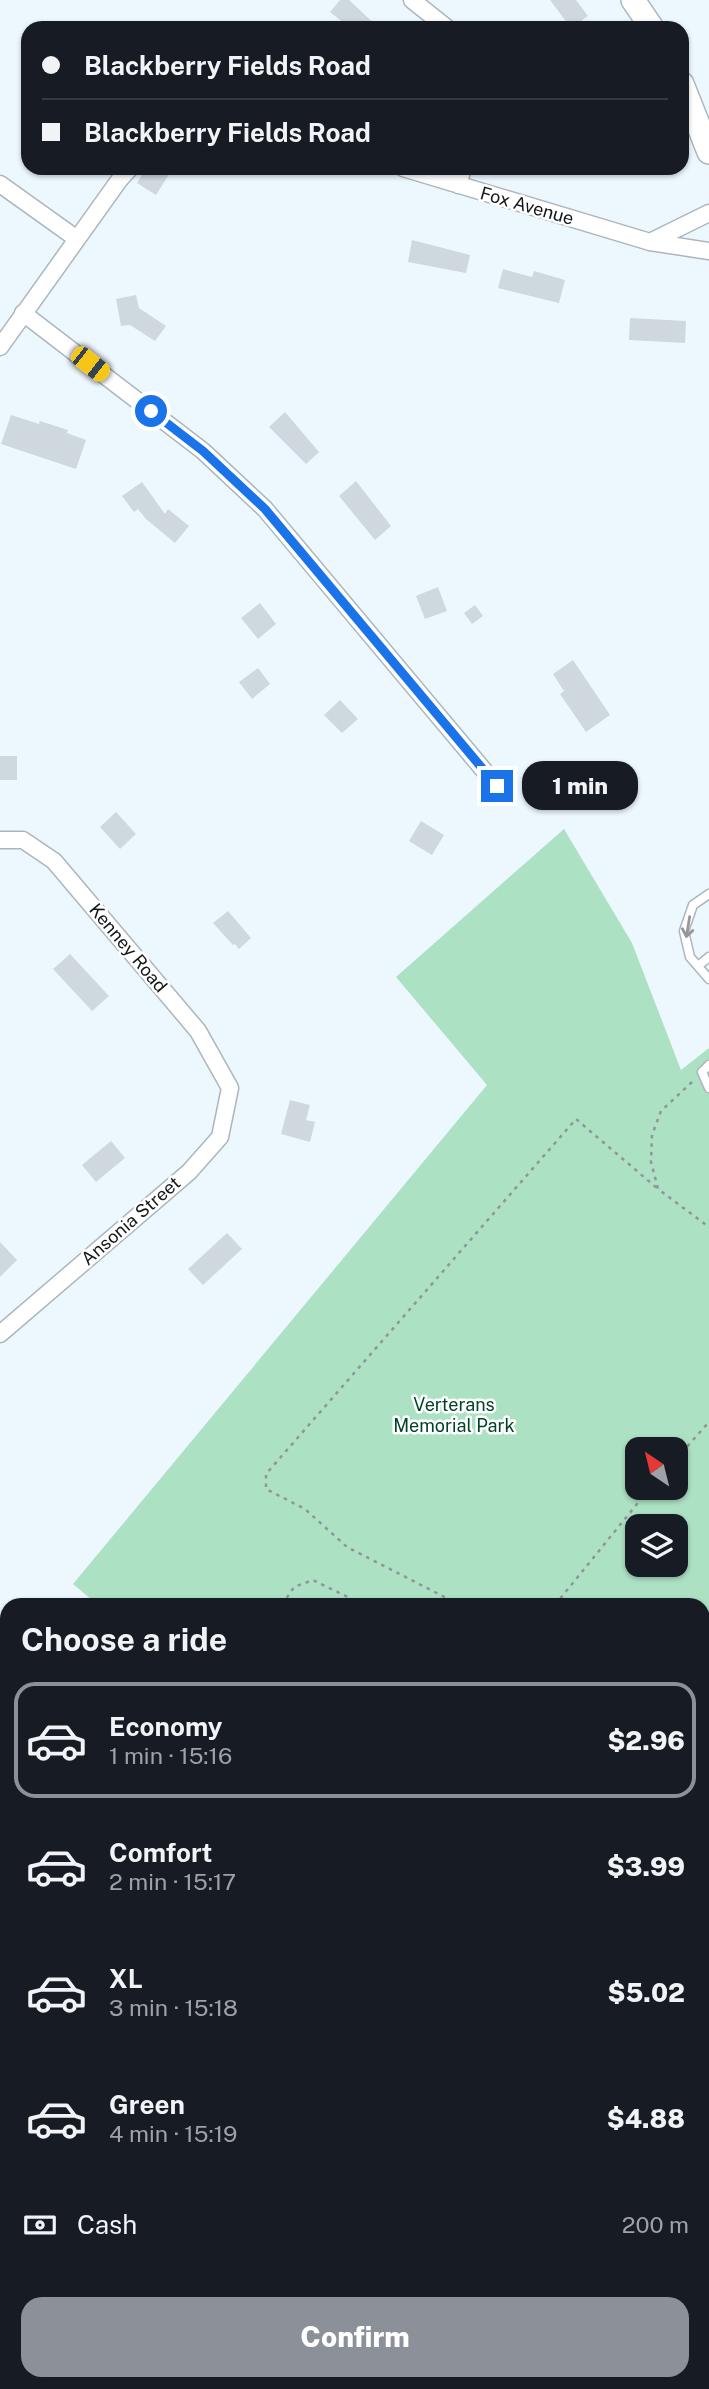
<!DOCTYPE html>
<html lang="en">
<head>
<meta charset="utf-8">
<style>
	:root { --surface:#171b24; --page:#242831; --text:#f1f3f6; --muted:#9ea1a6; --line:#363941; --accent:#8c9099 }
	body { margin:0; font-family:"Public Sans",sans-serif; background:var(--page); color:var(--text); height:100vh; display:flex; flex-direction:column; font-size:26px; white-space:nowrap }
	* { box-sizing:border-box; margin:0 }
	p { font-size:23px; color:var(--muted) }
	.icon { flex:none; width:38px; height:38px; fill:none; stroke:currentColor; stroke-width:2; stroke-linecap:round; stroke-linejoin:round }
	.map { position:relative; flex:1; overflow:hidden }
	.sheet { position:absolute; left:0px; top:1598px; width:710px; height:793px; display:flex; flex-direction:column; background:var(--surface); border-radius:21px 21px 0 0; box-shadow:0 2px 5px #0004 }
	.sheet>* { flex:none }
	.guide { position:absolute; left:21px; top:21px; width:668px; height:154px; border-radius:21px; box-shadow:0 2px 5px #0004; display:grid; align-content:center; height:154px; padding:0 21px; background:var(--surface) }
	.needle { width:46px; rotate:325deg }
	.tools { position:absolute; left:625px; top:1437px; display:grid; gap:14px }
	.tools a { display:grid; place-items:center; width:63px; height:63px; border-radius:14px; background:var(--surface); box-shadow:0 2px 5px #0004; font-size:35px }
	.end { position:absolute; width:32px; height:32px; margin:-16px; border:9px solid #1a73e8; background:#fff; box-shadow:0 0 0 4px #fff }
	.from { border-radius:50% }
	.bubble { position:absolute; height:49px; border-radius:21px; background:var(--surface); box-shadow:0 2px 5px #0004; font-size:23px; font-weight:800; line-height:49px; text-align:center }
	.car { position:absolute; width:21px; height:42px; margin:-21px -10px; border-radius:9px; box-shadow:0 0 5px 2px #0007; background:linear-gradient(#f5c518 24%,#345 0 40%,#f5c518 0 76%,#345 0 86%,#f5c518 0) }
	.guide b { display:flex; align-items:center; gap:24px; height:66px; font-size:26px }
	.guide b+b { border-top:2px solid var(--line) }
	.guide i { width:18px; height:18px; background:var(--text) }
	ul { padding:0; list-style:none }
	li { display:flex; align-items:center; gap:21px; height:116px; margin:0 14px 10px; padding:0 7px; border:4px solid transparent; border-radius:21px }
	li div { flex:1 }
	li b { display:block; font-size:26px }
	li em { font-style:normal; font-weight:800 }
	li.active { border-color:var(--accent) }
	li>.icon { width:63px; height:63px; stroke-width:1.5 }
	h2 { padding:0 21px; font-size:32px; line-height:84px }
	.pay { display:flex; align-items:center; gap:18px; height:77px; padding:0 21px; font-size:26px }
	.pay p { margin-inline-start:auto }
	.primary-button { display:flex; gap:14px; margin-top:auto; padding:14px 21px }
	.primary-button a { flex:1; height:80px; border-radius:21px; background:var(--accent); color:#fff; font-size:28px; font-weight:800; line-height:80px; text-align:center }
	.map>svg:first-child { display:block }
	.green { fill:#ade1c4; fill-rule:evenodd }
	.building { fill:#cfd8df }
	.lines { fill:none; stroke-linecap:round; stroke-linejoin:round }
	.lane-casing { stroke:#adb6bc; stroke-width:11 }
	.street-casing { stroke:#adb6bc; stroke-width:19 }
	.secondary-casing { stroke:#adb6bc; stroke-width:26 }
	.path { stroke:#8f969b; stroke-width:2.5; stroke-dasharray:3.5 5; stroke-linecap:butt }
	.lane { stroke:#fff; stroke-width:8 }
	.street { stroke:#fff; stroke-width:16 }
	.secondary { stroke:#fff; stroke-width:23 }
	.oneway { stroke:#959798 }
	.route { stroke:#1a73e8; stroke-width:9 }
	.labels { text-anchor:middle; stroke-width:5; stroke-linejoin:round; paint-order:stroke }
	.street-label { font-size:18px; fill:#141719; stroke:#fff }
	.park-label { font-size:18px; fill:#004329; stroke:#fff }
</style>
</head>
<body>
<div class="map">
<svg width="709" height="2389" viewBox="0 0 709 2389">
	<rect width="100%" height="100%" fill="#edf7fe"/>
	<path class="green" d="M564,829L632,943L681,1070L709,1048V1960L704,1963V1605H98L73,1584L487,1085L396,977ZM637,1449H676V1488H637ZM637,1526H676V1564H637Z"/>
	<path class="building" d="M340,0H349L379,28H350L330,12Z
		M550,0H576L588,16L571,28Z
		M146,168H173L156,195L137,183Z
		M412,240L470,255L466,273L408,262Z
		M503,269L532,277L534,271L565,280L559,303L498,288Z
		M136,295L139,308L166,326L155,341L130,325L121,326L116,299Z
		M630,318L686,321L685,343L629,340Z
		M285,412L319,452L306,464L269,427Z
		M11,415L39,424L40,421L68,430L67,433L86,440L76,469L1,444Z
		M356,481L391,526L375,540L339,496Z
		M142,482L165,514L168,509L189,526L175,543L146,519L138,509L134,512L122,496Z
		M438,587L447,611L425,619L416,596Z
		M260,603L276,624L258,639L241,618Z
		M475,605L483,616L472,624L464,613Z
		M573,660L610,715L586,732L560,694L564,691L553,674Z
		M258,668L270,684L252,699L239,682Z
		M340,700L358,719L342,733L324,715Z
		M0,756H17V780H0Z
		M116,812L136,834L120,849L100,827Z
		M421,821L444,835L432,855L409,841Z
		M228,911L251,938L239,949L235,944L233,945L213,923Z
		M70,954L109,996L92,1011L53,969Z
		M290,1100L310,1105L306,1120L315,1122L310,1142L281,1134Z
		M111,1141L125,1158L96,1182L82,1165Z
		M227,1233L242,1249L203,1285L188,1269Z
		M0,1242L17,1260L0,1277Z"/>
	<g class="lines">
		<defs>
			<path id="lane" d="M709,894L693,905L684,931L690,957L709,979
				M698,966L709,957
				M709,1065L702,1072L709,1088
				M704,2270L709,2275
				M311,2384L325,2389"/>
			<path id="street" d="M412,0L447,28
				M403,168L650,242L709,251
				M0,184L77,239
				M458,185L463,168
				M650,242L709,213
				M23,313L203,451L265,509L497,786
				M0,347L120,179L130,168
				M0,840H23L54,861L198,1031L230,1088L220,1137L189,1172L0,1334
				M0,1686L7,1691
				M632,2384L639,2389
				M284,2389L287,2384"/>
			<path id="secondary" d="M633,0L652,28
				M682,84L709,152
				M704,2212L709,2207
				M607,2389L609,2384"/>
		</defs>
		<use href="#lane" class="lane-casing"/>
		<use href="#street" class="street-casing"/>
		<use href="#secondary" class="secondary-casing"/>
		<path class="path" d="M692,1082L661,1111L652,1135L651,1162L658,1189L709,1227
			M676,1459L709,1422
			M282,1605L294,1587L313,1580L364,1605
			M460,1605L347,1547L305,1509L266,1489V1474L576,1119L658,1189
			M555,1605L650,1488
			M704,1734L709,1737
			M704,1802L709,1792"/>
		<use href="#lane" class="lane"/>
		<use href="#street" class="street"/>
		<use href="#secondary" class="secondary"/>
	</g>
	<defs><path id="oneway-shaft" d="M-6 0H5M1.5-3L5.5 0L1.5 3" fill="none" stroke-width="1.6" stroke-linecap="round" stroke-linejoin="round" transform="scale(1.75)"/></defs>
	<use class="oneway" href="#oneway-shaft" transform="translate(688 927) rotate(99)"/>
	<g class="lines">
		<path class="route" d="M151,411L203,451L265,509L497,786"/>
	</g>
	<g class="labels">
		<g class="street-label">
			<text transform="translate(527 206) rotate(16)" y="6">Fox Avenue</text>
			<text transform="translate(128 948) rotate(50)" y="6">Kenney Road</text>
			<text transform="translate(131 1221) rotate(-41)" y="6">Ansonia Street</text>
		</g>
		<g class="park-label">
			<text x="454" y="1411">Verterans<tspan x="454" dy="21">Memorial Park</tspan></text>
		</g>
	</g>
</svg>
<div class="tools">
<a><svg class="needle" viewBox="-14 -14 28 28"><path d="M0-13l5 13h-10z" fill="#e53935"/><path d="M0 13l5-13h-10z" fill="#9ea1a6"/></svg></a>
<a><svg class="icon" aria-label="layers" viewBox="0 0 24 24"><path d="M12 4l9 5-9 5-9-5zM3 14l9 5 9-5"/></svg></a>
</div>
<i class="end from" style="left:151px;top:411px"></i>
<i class="end" style="left:497px;top:786px"></i>
<div class="bubble" style="left:522px;top:761px;width:116px">1 min</div>
<i class="car" style="left:90px;top:364px;rotate:128deg"></i>
<div class="guide">
<b><i class="from"></i>Blackberry Fields Road</b>
<b><i></i>Blackberry Fields Road</b>
</div>
<section class="sheet">
<h2>Choose a ride</h2>
<ul>
<li class="active"><svg class="icon" aria-label="car" viewBox="0 0 24 24"><path d="M5 17H2v-5l4-1 3-4h7l3 4 3 1v5h-3M9 17h6M6 11h13"/><circle cx="7" cy="17" r="2"/><circle cx="17" cy="17" r="2"/></svg><div><b>Economy</b><p>1 min · 15:16</p></div><em>$2.96</em></li>
<li><svg class="icon" aria-label="car" viewBox="0 0 24 24"><path d="M5 17H2v-5l4-1 3-4h7l3 4 3 1v5h-3M9 17h6M6 11h13"/><circle cx="7" cy="17" r="2"/><circle cx="17" cy="17" r="2"/></svg><div><b>Comfort</b><p>2 min · 15:17</p></div><em>$3.99</em></li>
<li><svg class="icon" aria-label="car" viewBox="0 0 24 24"><path d="M5 17H2v-5l4-1 3-4h7l3 4 3 1v5h-3M9 17h6M6 11h13"/><circle cx="7" cy="17" r="2"/><circle cx="17" cy="17" r="2"/></svg><div><b>XL</b><p>3 min · 15:18</p></div><em>$5.02</em></li>
<li><svg class="icon" aria-label="car" viewBox="0 0 24 24"><path d="M5 17H2v-5l4-1 3-4h7l3 4 3 1v5h-3M9 17h6M6 11h13"/><circle cx="7" cy="17" r="2"/><circle cx="17" cy="17" r="2"/></svg><div><b>Green</b><p>4 min · 15:19</p></div><em>$4.88</em></li>
</ul>
<div class="pay"><svg class="icon" aria-label="cash" viewBox="0 0 24 24"><path d="M3 7h18v10H3z"/><circle cx="12" cy="12" r="2"/></svg>Cash<p>200 m</p></div>
<div class="primary-button"><a>Confirm</a></div>
</section>
</div>
</body>
</html>
